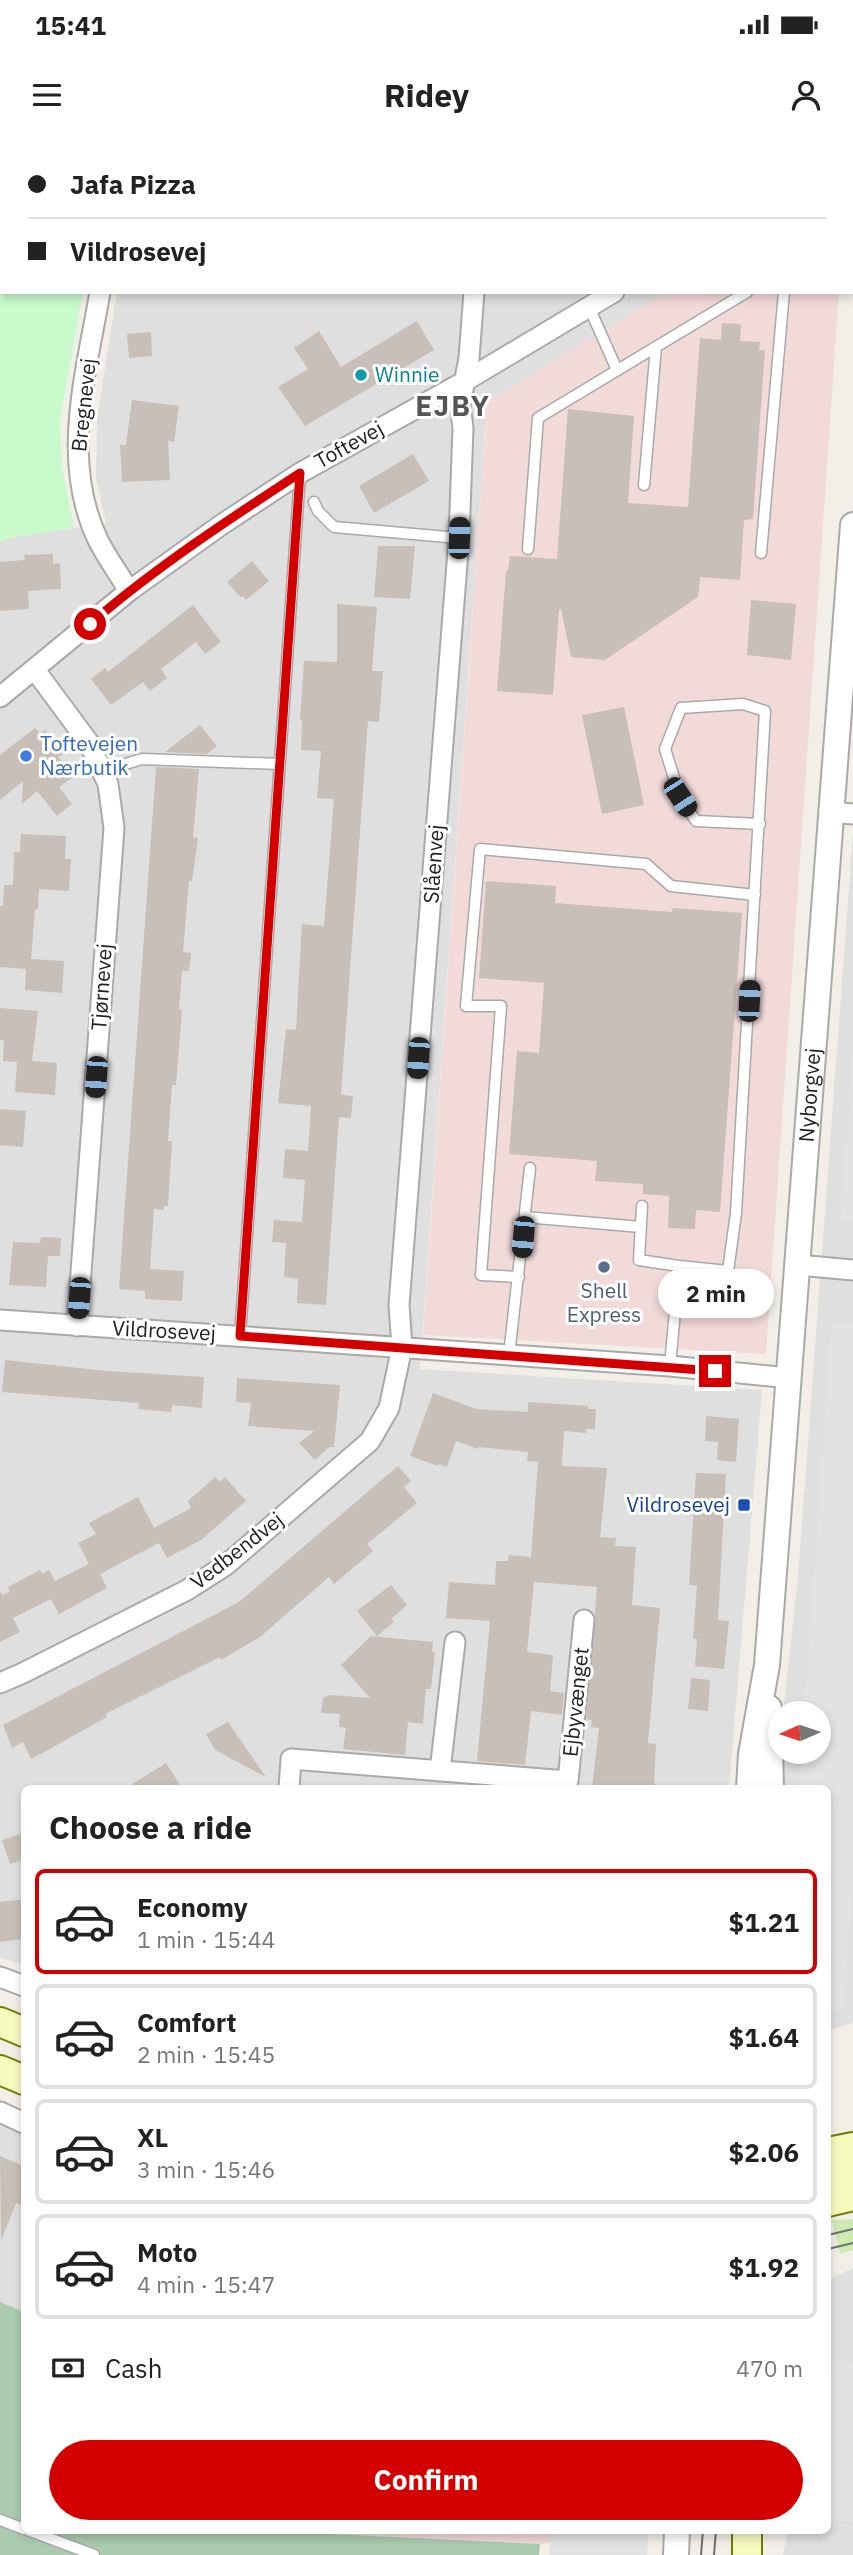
<!DOCTYPE html>
<html lang="en">
<head>
<meta charset="utf-8">
<style>
	:root { --surface:#fff; --page:#f6f6f6; --text:#222; --muted:#767676; --line:#e0e0e0; --accent:#d40000 }
	body { margin:0; font-family:"IBM Plex Sans",sans-serif; background:var(--page); color:var(--text); height:100vh; display:flex; flex-direction:column; font-size:26px; white-space:nowrap }
	* { box-sizing:border-box; margin:0 }
	p { font-size:23px; color:var(--muted) }
	.icon { flex:none; width:38px; height:38px; fill:none; stroke:currentColor; stroke-width:2; stroke-linecap:round; stroke-linejoin:round }
	.map { position:relative; flex:1; overflow:hidden }
	.side { position:absolute; left:21px; top:1645px; width:810px; height:749px; display:flex; flex-direction:column; background:var(--surface); border-radius:10px; box-shadow:0 4px 10px #0003 }
	.side>* { flex:none }
	.hud { position:absolute; left:0px; top:0px; width:854px; height:154px; box-shadow:0 4px 10px #0003; display:grid; align-content:center; height:154px; padding:0 28px; background:var(--surface) }
	.needle { width:46px; rotate:267deg }
	.tools { position:absolute; left:768px; top:1561px; display:grid; gap:14px }
	.tools a { display:grid; place-items:center; width:63px; height:63px; border-radius:50%; background:var(--surface); box-shadow:0 4px 10px #0003; font-size:35px }
	.end { position:absolute; width:32px; height:32px; margin:-16px; border:9px solid #d40000; background:#fff; box-shadow:0 0 0 4px #fff }
	.from { border-radius:50% }
	.bubble { position:absolute; height:49px; border-radius:24px; background:var(--surface); box-shadow:0 4px 10px #0003; font-size:23px; font-weight:800; line-height:49px; text-align:center }
	.car { position:absolute; width:21px; height:42px; margin:-21px -10px; border-radius:9px; box-shadow:0 0 5px 2px #0007; background:linear-gradient(#222 24%,#8ab4d8 0 40%,#222 0 76%,#8ab4d8 0 86%,#222 0) }
	.hud b { display:flex; align-items:center; gap:24px; height:66px; font-size:26px }
	.hud b+b { border-top:2px solid var(--line) }
	.hud i { width:18px; height:18px; background:var(--text) }
	ul { padding:0; list-style:none }
	li { display:flex; align-items:center; gap:21px; height:105px; margin:0 14px 10px; padding:0 14px; border:4px solid var(--line); border-radius:10px }
	li div { flex:1 }
	li b { display:block; font-size:26px }
	li em { font-style:normal; font-weight:800 }
	li.selected { border-color:var(--accent) }
	li>.icon { width:63px; height:63px; stroke-width:1.5 }
	h2 { padding:0 28px; font-size:32px; line-height:84px }
	.pay { display:flex; align-items:center; gap:18px; height:77px; padding:0 28px; font-size:26px }
	.pay p { margin-inline-start:auto }
	.action { display:flex; gap:14px; margin-top:auto; padding:14px 28px }
	.action a { flex:1; height:80px; border-radius:42px; background:var(--accent); color:#fff; font-size:28px; font-weight:800; line-height:80px; text-align:center }
	.status { display:flex; justify-content:space-between; align-items:center; height:49px; padding:0 35px; background:var(--surface); direction:ltr }
	.status svg { height:19px; fill:currentColor }
	header { display:flex; justify-content:space-between; align-items:center; height:91px; padding:0 28px; background:var(--surface); font-size:32px; font-weight:800 }
	.map>svg:first-child { display:block }
	.residential { fill:#e0dfdf }
	.commercial { fill:#f2dad9 }
	.grass { fill:#cdebb0 }
	.cemetery { fill:#aacbaf }
	.park { fill:#c8facc }
	.parking { fill:#e2e2e2 }
	.building { fill:#c7bfb8 }
	.lines { fill:none; stroke-linecap:round; stroke-linejoin:round }
	.service-casing { stroke:#a9a9a9; stroke-width:13 }
	.minor-casing { stroke:#a9a9a9; stroke-width:23 }
	.tertiary-casing { stroke:#a9a9a9; stroke-width:28 }
	.secondary-casing { stroke:#707d05; stroke-width:32 }
	.service { stroke:#fff; stroke-width:10 }
	.minor { stroke:#fff; stroke-width:19 }
	.tertiary { stroke:#fff; stroke-width:24 }
	.secondary { stroke:#f7fabf; stroke-width:28 }
	.tram { stroke:#707070; stroke-width:2 }
	.route { stroke:#d40000; stroke-width:9 }
	.culture-dot { fill:#0f9aa8; stroke:#fff; stroke-width:2.5 }
	.shop-dot { fill:#3f7fe0; stroke:#fff; stroke-width:2.5 }
	.service-dot { fill:#5c6f8a; stroke:#fff; stroke-width:2.5 }
	.transit-dot { fill:#1a4fb4; stroke:#fff; stroke-width:2.5 }
	.labels { text-anchor:middle; stroke-width:6; stroke-linejoin:round; paint-order:stroke }
	.culture-label { font-size:21px; fill:#0d838f; stroke:#fff; text-anchor:start }
	.street-label { font-size:21px; fill:#222; stroke:#fff }
	.shop-label { font-size:21px; fill:#366cbe; stroke:#fff; text-anchor:start }
	.service-label { font-size:21px; fill:#4e5e75; stroke:#fff }
	.transit-label { font-size:21px; fill:#164399; stroke:#fff; text-anchor:end }
	.district-label { font-size:28px; font-weight:bold; letter-spacing:2px; fill:#555; stroke:#fff }
</style>
</head>
<body>
<div class="status"><b>15:41</b><svg viewBox="0 0 49 12"><path d="M0 12V9h3v3zM5 12V6h3v6zM10 12V3h3v9zM15 12V0h3v12zM26 1h20v11H26zM47 4h2v5h-2z"/></svg></div>
<header><svg class="icon" aria-label="menu" viewBox="0 0 24 24"><path d="M4 6h16M4 12h16M4 18h16"/></svg>Ridey<svg class="icon" aria-label="person" viewBox="0 0 24 24"><circle cx="12" cy="8" r="4"/><path d="M4 21q1-7 8-7t8 7"/></svg></header>
<div class="map">
<svg width="853" height="2415" viewBox="0 0 853 2415">
	<rect width="100%" height="100%" fill="#f2efe9"/>
	<path class="residential" d="M141,0H850L141,2Z
		M117,152H667L487,262L420,1229L762,1250L729,1648H24V1825L0,1818V402L9,398L106,383L96,338L97,279Z
		M853,693V1883L828,1890V1648H778L780,1612H819V1573H783L798,1437Z
		M0,1985L24,1995V2172L0,2162Z
		M853,2128V2415H783L788,2391L828,2390V2140Z"/>
	<path class="commercial" d="M667,152H839L766,1214L423,1195L487,262Z
		M270,2391H616L540,2404Z"/>
	<path class="grass" d="M853,2079V2110L840,2114L832,2080Z"/>
	<path class="cemetery" d="M0,2162L24,2172V2390L270,2391L540,2404L539,2415H0Z"/>
	<path class="park" d="M0,0H109L2,2V152H83L60,281L62,326L74,388L9,398L0,402Z"/>
	<path class="parking" d="M853,910V1081L840,1080Z
		M831,1183L853,1184V1742L844,1872L828,1871V1648H799L802,1612H819V1573H804Z
		M832,2221L853,2222V2382L828,2380V2273Z
		M551,2391H649L647,2415H549Z"/>
	<path class="building" d="M417,181L434,210L305,286L278,247L308,229L294,208L319,191L341,227Z
		M722,183L741,184L740,201L760,202L759,210H765L753,379L744,380L740,440L700,437L698,457L605,520L571,517L561,469H559L553,555L497,551L506,431H508L510,416L557,419L568,269L634,276L628,363L688,367L700,198L721,200Z
		M151,192L152,216L129,218L127,194Z
		M132,260L179,266L174,302L168,301L170,340L122,342L120,305H126Z
		M413,314L429,341L374,373L359,346Z
		M378,406H415L410,459L374,457Z
		M53,414V424L60,423L61,449L28,451L29,469L0,471V422L25,420L24,415Z
		M252,421L269,441L246,460L243,456L241,458L227,442Z
		M751,460L796,464L791,520L747,515Z
		M337,464L377,467L372,531H383L379,582L368,581L341,955L353,956L351,978L339,977L326,1165L297,1163L298,1139L284,1137L286,1103L272,1102L274,1080L302,1082L305,1040L283,1038L285,1009L308,1011L311,966L278,963L286,889L296,890L302,784L324,786L334,659L317,658L321,611L301,610L302,579L300,581L304,521L337,522Z
		M193,465L221,502L205,514L196,502L161,529L167,538L150,551L143,542L111,565L91,539L105,528L108,532Z
		M624,567L644,665L602,674L582,575Z
		M200,585L217,606L207,614L165,612Z
		M35,588L40,594L45,590L64,613L58,617L73,637L59,647L72,664L57,676L37,651L22,664L23,641L0,660V615Z
		M156,627L199,629L193,697L198,698L192,741H189L183,812L191,813L189,831H182L179,869L182,870L176,945H172L168,1001H172L168,1066H164V1070L154,1069L150,1129L184,1131L182,1161L145,1159V1151L119,1149Z
		M21,694L66,696L65,719H71L69,751L39,749L38,769H35L31,819L64,821L62,853L25,850L26,829L0,827V766H3L4,745H13L14,712H20Z
		M486,741L556,746L555,763L672,772L673,768L742,773L720,1072L696,1070L695,1089L668,1088L669,1056L643,1054V1044L595,1041L597,1021L509,1014L517,911L539,913L544,843L479,838Z
		M0,868L38,871L32,921L57,923L55,955L15,952L17,922L3,921L4,900H0Z
		M0,969L26,971L23,1007L0,1005Z
		M41,1097L61,1098L60,1116H48L46,1147L9,1145L13,1102L40,1103Z
		M5,1220L107,1231L204,1237L202,1268L172,1265L171,1272L138,1269L139,1263L2,1252Z
		M237,1238L340,1245L334,1307H329L315,1320L299,1303L314,1291L248,1286L251,1263L236,1262Z
		M433,1253L476,1269L528,1272V1262L588,1266V1269H596L595,1289H586V1293L564,1291L562,1326L607,1328L600,1397L616,1398L615,1406L636,1407L632,1465L660,1468L648,1603L656,1604L654,1648H592L599,1588L591,1587L592,1580L586,1579L597,1447L534,1442L527,1512L553,1515L550,1551L564,1553L562,1575L531,1571L525,1625L477,1621L490,1481L446,1478L449,1442L495,1445L496,1421H508L509,1415L531,1417L538,1322L527,1321L528,1312L479,1307L478,1309L456,1301L447,1327L439,1324L438,1326L410,1316Z
		M706,1276L739,1279L736,1322L717,1320L718,1302L705,1301Z
		M398,1326L411,1341L404,1347L417,1363L367,1404L373,1411L334,1444L329,1437L260,1497L221,1520L220,1517L105,1574L107,1577L46,1611L31,1619L23,1602L12,1608L3,1585L239,1462Z
		M696,1333L726,1334L718,1480L729,1481L724,1529L695,1526L697,1499H693L697,1446L689,1445Z
		M215,1337L220,1342L225,1337L246,1361L201,1400L167,1418L159,1403L100,1434L107,1448L59,1474L51,1459L13,1478L20,1492L0,1502V1451L2,1455L10,1452L8,1447L40,1430L42,1434L49,1430L55,1441L89,1424L78,1403L96,1394L89,1383L138,1357L154,1388L191,1368L188,1361Z
		M391,1445L407,1465L391,1479L394,1482L377,1496L357,1471Z
		M371,1496L433,1502L432,1512H435L431,1549H426L423,1584L408,1582L405,1615L343,1609L346,1588L339,1587L340,1574L321,1573L323,1558L330,1555L370,1558L341,1525Z
		M691,1538L710,1540L708,1571L688,1569Z
		M228,1582L266,1637L215,1610L206,1594Z
		M166,1623L182,1648H126Z
		M24,1693V1719L10,1724L2,1700Z
		M24,1759L22,1799L0,1802V1762Z
		M0,2016L24,2026V2066L16,2063L1,2101Z"/>
	<g class="lines">
		<defs>
			<path id="service" d="M589,167L617,230
				M644,345L656,207
				M314,362L318,371L334,387L459,398
				M528,409L538,278L747,152
				M761,413L784,152
				M102,631L142,619L280,624
				M642,1066L639,1120L679,1126
				M525,1077L641,1087
				M519,1137L481,1135L501,866H466L480,709L646,724L671,746L755,755
				M240,1196L300,334
				M509,1215L530,1028
				M670,1226L679,1126L728,1131L736,1073L765,571L743,564L681,568L665,609L680,657L696,681L760,684
				M0,2380L24,2389
				M28,2390L94,2415"/>
			<path id="minor" d="M127,2V0
				M485,2V0
				M852,22H853
				M100,152C86,234 60,321 98,400C107,418 119,434 129,451
				M35,530L89,603L108,644L114,688L77,1186
				M0,557L129,451L221,385L300,333L465,241L614,152
				M831,672L853,674
				M798,1125L853,1130
				M0,1180L670,1226L789,1238
				M0,1543L23,1533L187,1450L226,1425L370,1301L389,1268L398,1226L402,1207L399,1165L459,398L463,288L460,265L469,218L474,152
				M440,1631L455,1502
				M289,1648L291,1619L568,1641L584,1480
				M0,1837L24,1846
				M0,1972L24,1983"/>
			<g id="tertiary">
				<path d="M769,1568L771,1648"/>
				<path id="s1" d="M749,1648L751,1614L767,1525L853,385"/>
				<path d="M676,2415L677,2390"/>
			</g>
			<path id="secondary" d="M0,1882L24,1892
				M0,1930L24,1940
				M828,2012L853,2007
				M828,2037L853,2032
				M828,2062L853,2056
				M747,2415V2390"/>
		</defs>
		<use href="#service" class="service-casing"/>
		<use href="#minor" class="minor-casing"/>
		<use href="#tertiary" class="tertiary-casing"/>
		<use href="#secondary" class="secondary-casing"/>
		<use href="#service" class="service"/>
		<use href="#minor" class="minor"/>
		<use href="#tertiary" class="tertiary"/>
		<use href="#secondary" class="secondary"/>
		<path class="tram" d="M828,2095L853,2089
			M828,2109L853,2103
			M701,2415L703,2390
			M714,2415L716,2390"/>
	</g>
	<g class="lines">
		<path class="route" d="M90,484C156,427 228,380 300,333L240,1196L715,1231"/>
	</g>
	<circle class="culture-dot" cx="361" cy="235" r="7"/>
	<circle class="shop-dot" cx="26" cy="616" r="7"/>
	<circle class="service-dot" cx="604" cy="1127" r="7"/>
	<rect class="transit-dot" x="737" y="1358" width="14" height="14" rx="3.5"/>
	<g class="labels">
		<g class="culture-label">
			<text x="375" y="242">Winnie</text>
		</g>
		<g class="street-label">
			<text transform="translate(84 265) rotate(-84)" y="7">Bregnevej</text>
			<text transform="translate(349 305) rotate(-29)" y="7">Toftevej</text>
			<text transform="translate(434 724) rotate(-86)" y="7">Slåenvej</text>
			<text transform="translate(102 847) rotate(-86)" y="7">Tjørnevej</text>
			<text dy="7" stroke="none"><textPath href="#s1" startOffset="696">Nyborgvej</textPath></text>
			<text transform="translate(164 1191) rotate(3)" y="7">Vildrosevej</text>
			<text transform="translate(237 1411) rotate(-38)" y="7">Vedbendvej</text>
			<text transform="translate(576 1562) rotate(-84)" y="7">Ejbyvænget</text>
		</g>
		<g class="shop-label">
			<text x="40" y="611">Toftevejen<tspan x="40" dy="24">Nærbutik</tspan></text>
		</g>
		<g class="service-label">
			<text x="604" y="1158">Shell<tspan x="604" dy="24">Express</tspan></text>
		</g>
		<g class="transit-label">
			<text x="730" y="1372">Vildrosevej</text>
		</g>
		<g class="district-label">
			<text x="453" y="276">EJBY</text>
		</g>
	</g>
</svg>
<div class="tools">
<a><svg class="needle" viewBox="-14 -14 28 28"><path d="M0-13l5 13h-10z" fill="#e53935"/><path d="M0 13l5-13h-10z" fill="#767676"/></svg></a>
</div>
<i class="end from" style="left:90px;top:484px"></i>
<i class="end" style="left:715px;top:1231px"></i>
<div class="bubble" style="left:658px;top:1129px;width:116px">2 min</div>
<i class="car" style="left:459px;top:398px;rotate:2deg"></i>
<i class="car" style="left:680px;top:657px;rotate:147deg"></i>
<i class="car" style="left:749px;top:861px;rotate:3deg"></i>
<i class="car" style="left:418px;top:918px;rotate:184deg"></i>
<i class="car" style="left:96px;top:937px;rotate:184deg"></i>
<i class="car" style="left:523px;top:1097px;rotate:185deg"></i>
<i class="car" style="left:79px;top:1158px;rotate:184deg"></i>
<div class="hud">
<b><i class="from"></i>Jafa Pizza</b>
<b><i></i>Vildrosevej</b>
</div>
<section class="side">
<h2>Choose a ride</h2>
<ul>
<li class="selected"><svg class="icon" aria-label="car" viewBox="0 0 24 24"><path d="M5 17H2v-5l4-1 3-4h7l3 4 3 1v5h-3M9 17h6M6 11h13"/><circle cx="7" cy="17" r="2"/><circle cx="17" cy="17" r="2"/></svg><div><b>Economy</b><p>1 min · 15:44</p></div><em>$1.21</em></li>
<li><svg class="icon" aria-label="car" viewBox="0 0 24 24"><path d="M5 17H2v-5l4-1 3-4h7l3 4 3 1v5h-3M9 17h6M6 11h13"/><circle cx="7" cy="17" r="2"/><circle cx="17" cy="17" r="2"/></svg><div><b>Comfort</b><p>2 min · 15:45</p></div><em>$1.64</em></li>
<li><svg class="icon" aria-label="car" viewBox="0 0 24 24"><path d="M5 17H2v-5l4-1 3-4h7l3 4 3 1v5h-3M9 17h6M6 11h13"/><circle cx="7" cy="17" r="2"/><circle cx="17" cy="17" r="2"/></svg><div><b>XL</b><p>3 min · 15:46</p></div><em>$2.06</em></li>
<li><svg class="icon" aria-label="car" viewBox="0 0 24 24"><path d="M5 17H2v-5l4-1 3-4h7l3 4 3 1v5h-3M9 17h6M6 11h13"/><circle cx="7" cy="17" r="2"/><circle cx="17" cy="17" r="2"/></svg><div><b>Moto</b><p>4 min · 15:47</p></div><em>$1.92</em></li>
</ul>
<div class="pay"><svg class="icon" aria-label="cash" viewBox="0 0 24 24"><path d="M3 7h18v10H3z"/><circle cx="12" cy="12" r="2"/></svg>Cash<p>470 m</p></div>
<div class="action"><a>Confirm</a></div>
</section>
</div>
</body>
</html>
